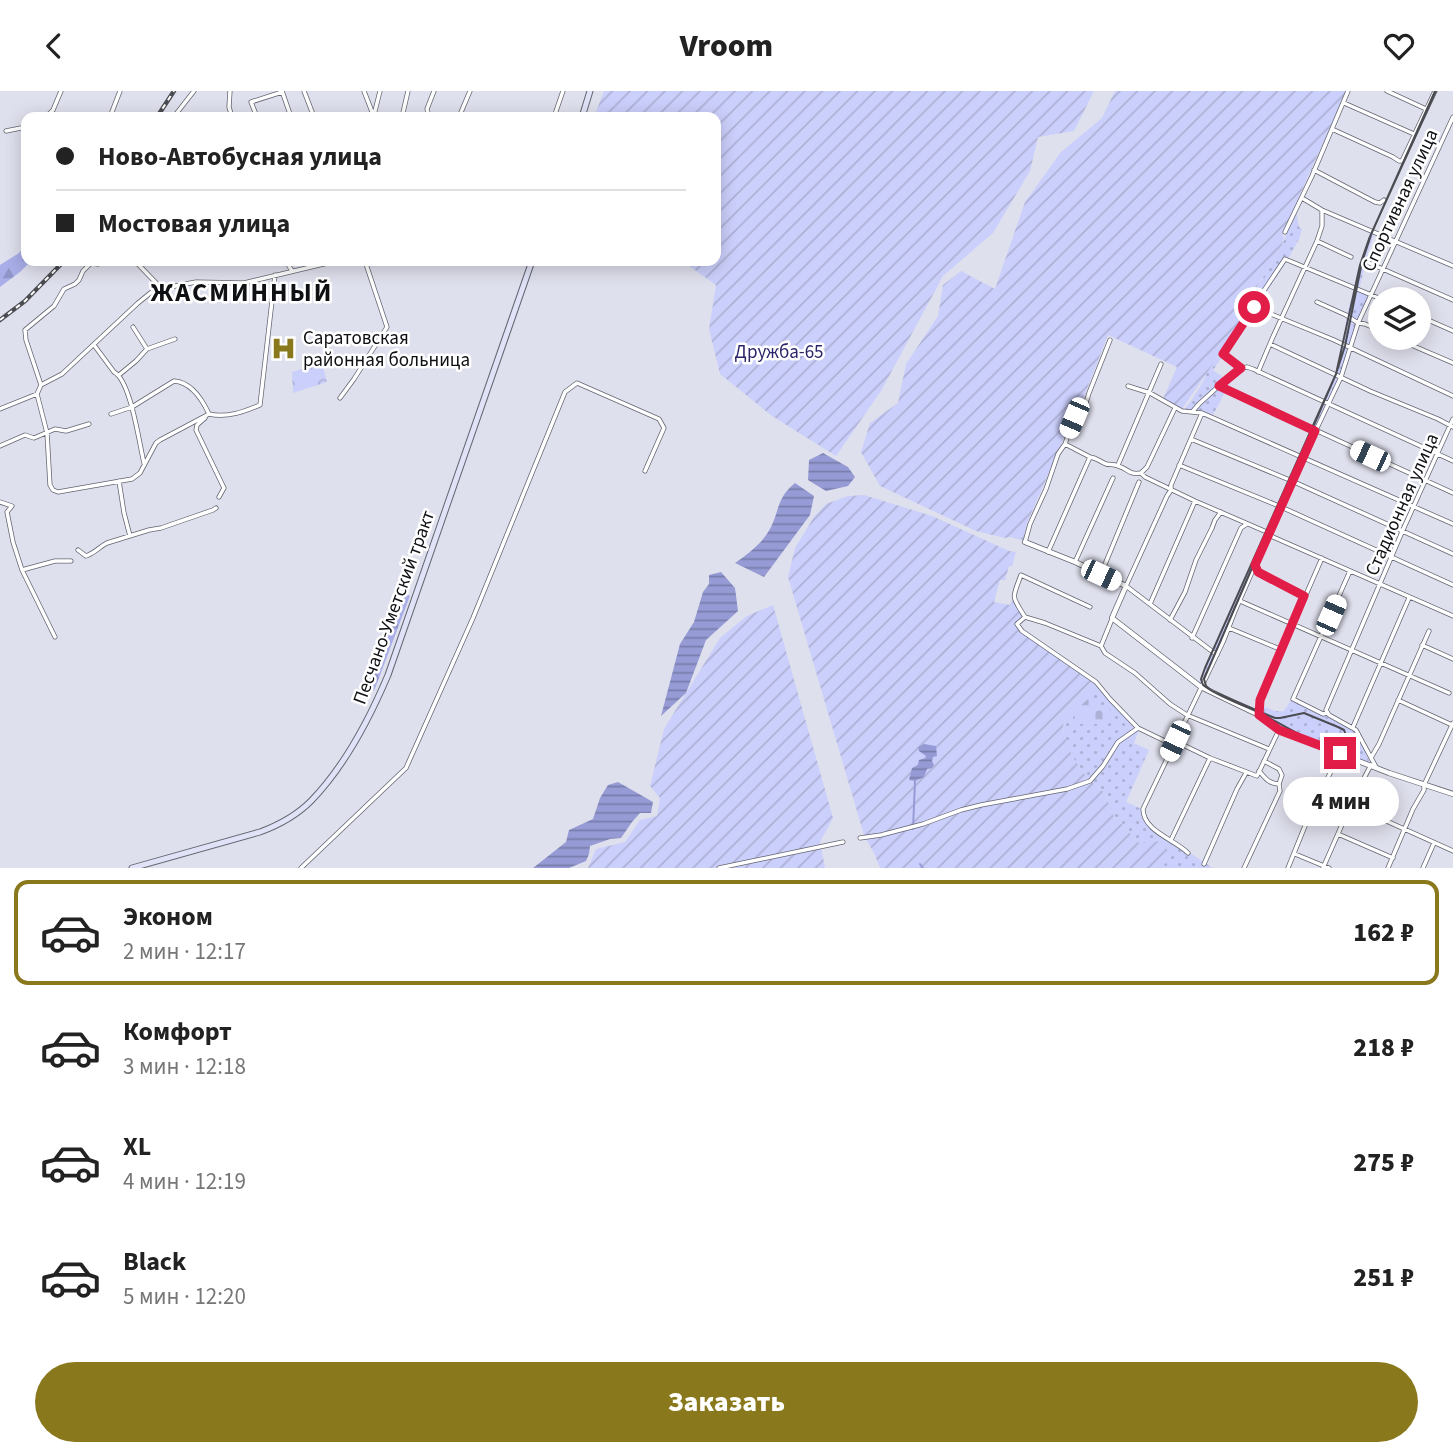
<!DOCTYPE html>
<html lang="ru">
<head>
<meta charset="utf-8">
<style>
	:root { --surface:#fff; --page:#f2f2f2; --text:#222; --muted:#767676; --line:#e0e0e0; --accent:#8a781c }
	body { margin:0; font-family:"Source Sans 3",sans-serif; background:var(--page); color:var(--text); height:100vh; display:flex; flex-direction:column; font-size:26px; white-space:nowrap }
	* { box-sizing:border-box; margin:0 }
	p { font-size:23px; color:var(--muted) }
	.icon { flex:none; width:38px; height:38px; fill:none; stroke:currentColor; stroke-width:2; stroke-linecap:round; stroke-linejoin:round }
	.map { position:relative; height:777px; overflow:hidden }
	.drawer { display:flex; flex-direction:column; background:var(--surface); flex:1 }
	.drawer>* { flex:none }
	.guide { position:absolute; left:21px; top:21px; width:700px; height:154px; border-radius:14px; box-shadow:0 4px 18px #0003; display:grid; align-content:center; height:154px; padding:0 35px; background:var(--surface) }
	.controls { position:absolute; left:1368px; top:196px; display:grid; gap:14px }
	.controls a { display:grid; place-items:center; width:63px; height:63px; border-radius:50%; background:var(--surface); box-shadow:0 4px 18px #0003; font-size:35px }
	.end { position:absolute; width:32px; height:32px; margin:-16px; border:9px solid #e11d48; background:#fff; box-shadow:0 0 0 4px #fff }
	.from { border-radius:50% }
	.bubble { position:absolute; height:49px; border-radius:24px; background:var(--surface); box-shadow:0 4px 18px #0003; font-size:23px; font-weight:800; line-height:49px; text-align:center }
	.car { position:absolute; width:21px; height:42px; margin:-21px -10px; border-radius:9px; box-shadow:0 0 5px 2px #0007; background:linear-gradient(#fff 24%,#345 0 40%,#fff 0 76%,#345 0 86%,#fff 0) }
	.guide b { display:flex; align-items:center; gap:24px; height:66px; font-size:26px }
	.guide b+b { border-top:2px solid var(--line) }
	.guide i { width:18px; height:18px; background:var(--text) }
	ul { padding:12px 0 0; list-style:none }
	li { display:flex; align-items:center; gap:21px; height:105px; margin:0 14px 10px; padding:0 21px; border:4px solid transparent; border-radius:14px }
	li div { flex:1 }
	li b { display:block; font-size:26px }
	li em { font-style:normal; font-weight:800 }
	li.selected { border-color:var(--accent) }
	li>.icon { width:63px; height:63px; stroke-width:1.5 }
	.cta { display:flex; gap:14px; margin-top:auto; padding:14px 35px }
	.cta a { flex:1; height:80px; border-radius:42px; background:var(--accent); color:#fff; font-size:28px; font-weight:800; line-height:80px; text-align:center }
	header { display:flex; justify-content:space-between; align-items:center; height:91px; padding:0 35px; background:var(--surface); font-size:32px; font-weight:800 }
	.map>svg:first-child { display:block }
	.grass { fill:url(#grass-dots) }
	.forest { fill:url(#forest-firs) }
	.cemetery { fill:url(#cemetery-stones) }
	.park { fill:url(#park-crowns) }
	.garden { fill:url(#garden-furrows) }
	.water { fill:url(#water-rules) }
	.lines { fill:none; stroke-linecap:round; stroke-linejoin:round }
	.stream { stroke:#969bd5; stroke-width:2 }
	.minor-casing { stroke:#636570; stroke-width:5 }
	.tertiary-casing { stroke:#636570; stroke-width:6 }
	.secondary-casing { stroke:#636570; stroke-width:7 }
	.minor { stroke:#fff; stroke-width:3.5 }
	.tertiary { stroke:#fff; stroke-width:4.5 }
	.secondary { stroke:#e0e2f7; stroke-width:5 }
	.tram { stroke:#4b4c52; stroke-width:2 }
	.rail-casing { stroke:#4b4c52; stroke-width:4.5 }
	.rail { stroke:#fff; stroke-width:2; stroke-dasharray:5; stroke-linecap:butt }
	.route { stroke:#e11d48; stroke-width:9 }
	.labels { text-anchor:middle; stroke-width:5; stroke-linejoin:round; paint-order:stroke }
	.street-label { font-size:19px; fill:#0f1014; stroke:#fff }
	.poi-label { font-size:19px; fill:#0f1014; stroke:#fff; text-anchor:start }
	.park-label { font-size:19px; fill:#2c276b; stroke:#fff }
	.district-label { font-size:26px; font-weight:bold; letter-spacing:2px; fill:#0f1014; stroke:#fff }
</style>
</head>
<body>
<header><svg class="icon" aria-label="back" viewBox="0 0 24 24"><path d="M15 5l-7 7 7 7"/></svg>Vroom<svg class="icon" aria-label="heart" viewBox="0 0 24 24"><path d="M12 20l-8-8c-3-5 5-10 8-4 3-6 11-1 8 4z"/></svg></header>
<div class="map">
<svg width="1453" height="777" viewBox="0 0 1453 777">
	<defs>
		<pattern id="grass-dots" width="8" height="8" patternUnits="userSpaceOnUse" patternTransform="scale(1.75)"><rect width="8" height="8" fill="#cbcffb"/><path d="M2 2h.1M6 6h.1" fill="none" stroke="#adb1d6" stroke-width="1.8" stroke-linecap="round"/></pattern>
		<pattern id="forest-firs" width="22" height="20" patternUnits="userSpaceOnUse" patternTransform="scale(1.75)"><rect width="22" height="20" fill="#a9aee9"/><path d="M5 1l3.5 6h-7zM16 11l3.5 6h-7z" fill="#9095c7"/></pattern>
		<pattern id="cemetery-stones" width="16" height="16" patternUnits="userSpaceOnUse" patternTransform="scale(1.75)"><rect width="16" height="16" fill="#cbcffb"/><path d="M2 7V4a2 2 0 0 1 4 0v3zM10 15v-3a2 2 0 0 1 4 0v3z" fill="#adb1d6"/></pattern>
		<pattern id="park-crowns" width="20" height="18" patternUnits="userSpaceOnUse" patternTransform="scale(1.75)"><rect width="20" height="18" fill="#cbcffb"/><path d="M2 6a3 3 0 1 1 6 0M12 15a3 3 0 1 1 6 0" fill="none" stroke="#adb1d6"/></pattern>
		<pattern id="garden-furrows" width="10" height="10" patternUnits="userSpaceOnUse" patternTransform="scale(1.75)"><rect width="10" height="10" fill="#cbcffb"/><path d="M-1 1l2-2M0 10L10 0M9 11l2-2" fill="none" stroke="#adb1d6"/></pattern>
		<pattern id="water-rules" width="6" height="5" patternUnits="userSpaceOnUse" patternTransform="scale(1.75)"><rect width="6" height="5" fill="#969bd5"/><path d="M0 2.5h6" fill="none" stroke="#797dac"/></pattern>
	</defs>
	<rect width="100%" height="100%" fill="#dfe0ed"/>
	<path class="grass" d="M1296,120L1299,136L1302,138L1299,148L1287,170L1256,217L1252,216L1249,210L1282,154Z
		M1370,141L1374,143L1368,161L1359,199L1370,204L1356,234L1340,285L1203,593H1201L1199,591L1335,283L1343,254L1347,223Z
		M1220,265L1222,266L1213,279L1224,287L1233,286L1213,324L1204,320L1184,319C1190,311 1196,303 1201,294C1208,283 1208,272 1220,265Z
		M1098,593L1139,639L1134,652L1149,659L1126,711L1142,718C1140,726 1146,732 1151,737L1213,777H1162L1167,768L1139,752L1113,724L1105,702L1087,687L1072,665L1064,643L1063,635L1065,627L1080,613Z
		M1291,609L1351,637L1358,645L1370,672L1285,639L1270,631L1260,622V614C1268,617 1275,622 1284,620Z"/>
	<path class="forest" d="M26,153V170H31L20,181L0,196V174L19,162Z
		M405,502L410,505L374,600L368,595L373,578L382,567L395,511Z"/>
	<path class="cemetery" d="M1088,608L1113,620L1104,633H1081L1074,629L1076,619Z"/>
	<path class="park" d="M322,272L327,291L293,302L292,281Z"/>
	<path class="garden" d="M604,0H1094L1074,40L1038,46L1030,80L993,142L943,185L881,300L836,365L772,325L720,283L709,238L716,194L682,170H716V26H594Z
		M1115,0H1346L1282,144L1284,146L1282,154L1249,209L1252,216L1182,318L1163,308L1177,276L1108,244L1080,316L1069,329L1062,352L1027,432L1023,449L1009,446L1005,447L976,440L880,395L861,361L870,332L898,312L906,273L938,225L943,194L961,180L995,198L1025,111L1061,61L1102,27Z
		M864,404L932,425L1009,460L1016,461L1012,475H1009L1005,489H1000L994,511L1010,514L1013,509L1023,526L1016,535L1098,593L1080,614L1065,627L1063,635L1064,643L1072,665L1087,687L1105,702L1113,724L1139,752L1166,750L1167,768L1162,777H880L874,762L864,744L788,486L795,457L814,426L826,413L848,405Z
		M773,514L833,727L820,751L825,777H574H588L596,758L625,751L640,729L657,725L660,707L650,695L664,638L720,547L747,525Z"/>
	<path class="water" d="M823,362L848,376L855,386L848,395L826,400L808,389L809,369Z
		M795,392L814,405L810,424L764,486L735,472C749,462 763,452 771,436C780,417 777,407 795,392Z
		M721,481L735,497L738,520L706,549L686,602L661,625L680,553L694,531L703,501L709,493V484Z
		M924,653L936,655L937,665L933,666L932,670L934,674L932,677L927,678L924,686L915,690L909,689L912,677L918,674L919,669L926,667V665L919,660L918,656Z
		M618,691L653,711L651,722H640L632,731L621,747L610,748L590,755L589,763L586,770L569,777H533L566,751L569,739L593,728L600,707L608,694Z"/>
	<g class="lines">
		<path class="stream" d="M913,738L915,690
			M920,773L923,777"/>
		<defs>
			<path id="minor" d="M230,0L229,16L232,26
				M282,0L291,26
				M304,0L314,26
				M364,0L374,26
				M1387,0L1426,18
				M1344,12L1414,43
				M461,22L468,26
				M374,24L380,0
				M46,26L53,19L61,0
				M110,26L120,0
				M169,26L176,23L194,0
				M257,26L251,11L282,1
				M402,26L408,0
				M429,26L427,18L434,0
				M459,26L470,0
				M554,26L563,0
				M1332,38L1393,66L1399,70H1402L1435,0
				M6,40L26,36
				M1314,79L1375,111L1380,112L1384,109
				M1302,107L1322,119L1453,175
				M1285,141L1312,85L1348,0
				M1317,150L1351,166
				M102,170L98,173L91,172L83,180L79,189L75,193L64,198L54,215L25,239L26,249L41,294L37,303L47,342L50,394L53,399L58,401L132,388L140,382L156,352L160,349L209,323C227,327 243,321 260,314L275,184
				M135,170L160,196
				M286,170L292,180
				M1369,172L1453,209
				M160,196L165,197L196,191L244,192L336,170
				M1317,211L1346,224L1358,232L1365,233L1381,240
				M1254,216L1334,249L1453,305
				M1419,225L1453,240
				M133,236L147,258
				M1395,247L1453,272
				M1270,253L1370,300L1438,328L1453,336
				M94,254L114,281C131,290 139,352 144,372
				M1241,277L1223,263L1261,204L1285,168L1381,208
				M1241,277L1247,276L1253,278L1453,370
				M1258,281L1272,248L1317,150L1322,135V119
				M119,284L136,270L147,258L175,248
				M41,294L62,283L138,212L154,199L160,196
				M1128,295L1150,302L1182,320L1202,322L1453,433
				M1219,295L1453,402
				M340,307L354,288L387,236L365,170
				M0,318L37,303
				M1193,320L1199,313L1234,281L1241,277
				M1202,322L1171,394V399L1167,405L1126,495L1217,564
				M111,323L132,316L174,290C191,291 202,308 209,323
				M205,327L197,334L196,339L224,397L219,406
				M1191,348L1292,390L1453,463
				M1065,353L1090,366C1097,367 1099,370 1106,373C1110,374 1114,373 1118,375C1129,378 1128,384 1141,382L1145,386L1195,410L1269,442L1273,446L1453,525
				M0,355L25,344L34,347L55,338L66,340L89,333
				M1118,374L1161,273
				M1179,374L1279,415L1453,494
				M1141,382L1147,376L1175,317
				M119,390L124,422L130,445
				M0,411L12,415L7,421L13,451L22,479L55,546
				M1025,451L1030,433L1046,398L1058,363L1065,353L1074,327L1084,318L1089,302L1110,249
				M78,459L86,465C95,462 99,456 107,452L149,439L161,437L213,419L216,417
				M1048,461L1090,366
				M1075,471L1113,387
				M1256,476L1258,481L1304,505
				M22,479L55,470H71
				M1101,483L1139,391
				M1240,510L1449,602
				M1150,513L1195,410
				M1090,516L1021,484C1012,508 1011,504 1025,526L1045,532L1101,555L1105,562L1135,582L1170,613L1187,624L1269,658
				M1025,526L1017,533L1022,540L1096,591L1110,608L1138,637L1167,651L1175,650L1210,667L1257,685L1279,639
				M1170,529L1185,501L1196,469L1212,437L1215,429L1221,421
				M1229,537L1282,559
				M1192,547L1241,437L1247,433
				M1422,554L1453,568
				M1101,555L1112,528
				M1398,609L1452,634
				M1327,622L1323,623L1293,608L1350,480
				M1259,623L1260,609L1322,467
				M1353,636L1409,507
				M1372,665L1379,653L1429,540
				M1376,676L1356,639L1329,624L1326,619L1402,441L1453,328
				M1259,680C1265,687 1269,693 1279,693
				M1322,701L1453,760
				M1338,743L1393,767
				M860,747L881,744L923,733L961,719L981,714L1067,698L1090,690L1103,675L1118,651L1138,637
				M1171,749L1210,667
				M1188,762C1174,748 1143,740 1143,718L1223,551L1235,520L1292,390L1341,286L1358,232L1453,26
				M1295,763L1329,777
				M1204,773L1237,698L1246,682
				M301,777L406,677L473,527L565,301L577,292L659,328L664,337L645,380
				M719,777L843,751
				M1244,777L1280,700L1279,693L1282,684L1279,678L1264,670
				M1288,777L1309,725L1340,662
				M1323,777L1355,704L1371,674
				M1388,777L1413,718L1424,699V694L1453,632
				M1423,777L1434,752"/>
			<path id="tertiary" d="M1025,451L1075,471L1126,495L1112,527L1201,596L1259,624L1279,639L1389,682L1453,703"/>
			<path id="secondary" d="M582,26L590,0
				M132,777L260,741C279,734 297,724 311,710C345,675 369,629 388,584L532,170"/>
		</defs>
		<use href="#minor" class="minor-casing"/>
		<use href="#tertiary" class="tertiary-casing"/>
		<use href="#secondary" class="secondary-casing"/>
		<use href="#minor" class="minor"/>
		<use href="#tertiary" class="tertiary"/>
		<use href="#secondary" class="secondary"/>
		<path class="tram" d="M1435,0L1369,148L1360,174L1336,283L1205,577L1201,588L1203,594C1220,607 1242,613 1262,623C1278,631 1321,658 1337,657C1344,657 1345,653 1347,647L1344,639L1338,636L1304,622L1280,627H1275L1212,600L1206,595L1204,588L1336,283L1345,255L1362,171L1372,141L1436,0"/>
		<defs>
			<path id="rail" d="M157,26L174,0
				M0,229L25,210L64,170"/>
		</defs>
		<use href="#rail" class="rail-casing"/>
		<use href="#rail" class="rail"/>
	</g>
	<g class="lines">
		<path class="route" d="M1254,216L1223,263L1241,277L1219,295L1315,340L1255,474L1258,481L1304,505L1260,609L1259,624L1279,639L1340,662"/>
	</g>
	<defs>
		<symbol id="hospital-bare" viewBox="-9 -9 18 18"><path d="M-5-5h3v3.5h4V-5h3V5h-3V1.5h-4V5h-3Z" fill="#8a781c" stroke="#fff" stroke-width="2.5" paint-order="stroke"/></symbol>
	</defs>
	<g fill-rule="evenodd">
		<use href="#hospital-bare" x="266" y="240" width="35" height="35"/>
	</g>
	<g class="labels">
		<g class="street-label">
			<text transform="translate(1399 109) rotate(-65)" y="7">Спортивная улица</text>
			<text transform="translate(1401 413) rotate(-66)" y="7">Стадионная улица</text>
			<text transform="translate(393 516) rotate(-70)" y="7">Песчано-Уметский тракт</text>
		</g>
		<g class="poi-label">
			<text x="303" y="253">Саратовская<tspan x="303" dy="22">районная больница</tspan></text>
		</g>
		<g class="park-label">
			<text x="779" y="267">Дружба-65</text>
		</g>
		<g class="district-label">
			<text x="242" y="210">ЖАСМИННЫЙ</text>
		</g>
	</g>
</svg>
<div class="controls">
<a><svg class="icon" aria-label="layers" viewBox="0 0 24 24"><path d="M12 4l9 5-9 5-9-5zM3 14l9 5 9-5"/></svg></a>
</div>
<i class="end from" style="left:1254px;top:216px"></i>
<i class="end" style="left:1340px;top:662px"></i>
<div class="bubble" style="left:1283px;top:686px;width:116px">4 мин</div>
<i class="car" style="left:1074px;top:327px;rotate:203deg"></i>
<i class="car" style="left:1370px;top:365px;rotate:295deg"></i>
<i class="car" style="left:1101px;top:484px;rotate:115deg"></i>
<i class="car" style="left:1331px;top:524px;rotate:24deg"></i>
<i class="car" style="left:1175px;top:650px;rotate:205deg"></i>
<div class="guide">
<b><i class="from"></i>Ново-Автобусная улица</b>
<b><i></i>Мостовая улица</b>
</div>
</div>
<section class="drawer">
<ul>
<li class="selected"><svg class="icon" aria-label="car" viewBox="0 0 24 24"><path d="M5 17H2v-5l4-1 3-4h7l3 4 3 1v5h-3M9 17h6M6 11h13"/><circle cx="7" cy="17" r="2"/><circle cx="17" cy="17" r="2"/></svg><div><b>Эконом</b><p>2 мин · 12:17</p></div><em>162 ₽</em></li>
<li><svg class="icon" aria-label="car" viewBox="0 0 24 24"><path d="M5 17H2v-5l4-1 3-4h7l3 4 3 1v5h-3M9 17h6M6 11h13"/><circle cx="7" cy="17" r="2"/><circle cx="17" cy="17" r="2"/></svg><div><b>Комфорт</b><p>3 мин · 12:18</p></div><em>218 ₽</em></li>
<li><svg class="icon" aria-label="car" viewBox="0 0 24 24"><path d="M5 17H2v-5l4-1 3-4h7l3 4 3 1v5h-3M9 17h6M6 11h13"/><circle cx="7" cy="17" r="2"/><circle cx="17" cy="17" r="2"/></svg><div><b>XL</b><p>4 мин · 12:19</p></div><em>275 ₽</em></li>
<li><svg class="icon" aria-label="car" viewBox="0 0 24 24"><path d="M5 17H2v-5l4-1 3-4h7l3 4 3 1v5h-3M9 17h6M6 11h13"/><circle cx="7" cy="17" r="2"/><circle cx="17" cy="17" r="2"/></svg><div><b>Black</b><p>5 мин · 12:20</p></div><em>251 ₽</em></li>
</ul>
<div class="cta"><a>Заказать</a></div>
</section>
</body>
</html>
